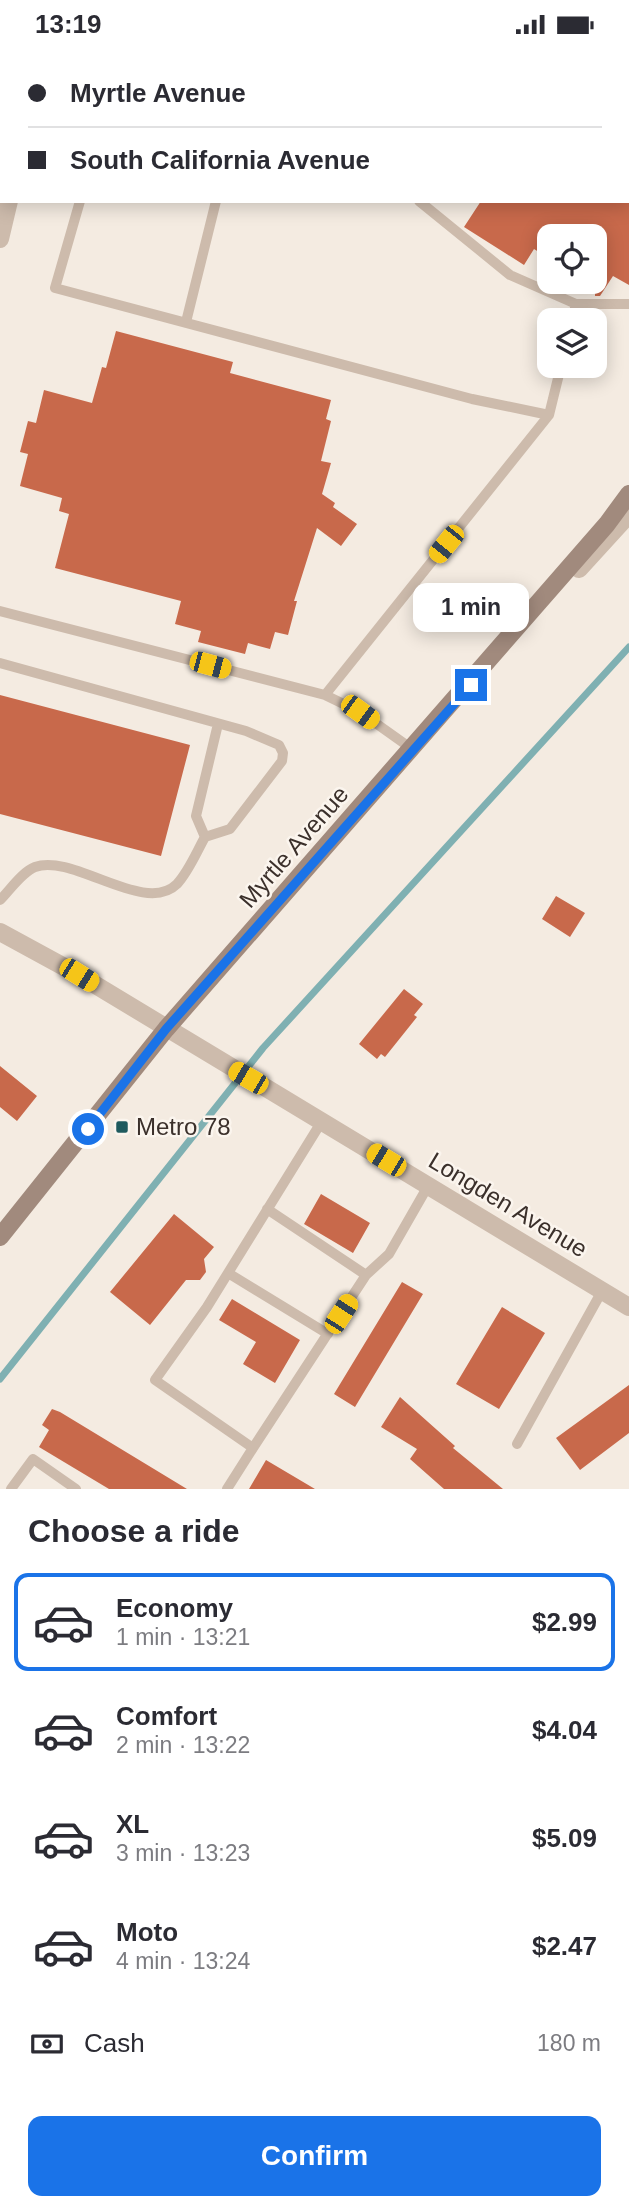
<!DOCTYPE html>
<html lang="en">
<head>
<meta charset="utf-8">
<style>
	:root { --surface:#fff; --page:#f2f2f3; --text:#2b2b33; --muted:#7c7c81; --line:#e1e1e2; --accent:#1a73e8 }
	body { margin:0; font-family:Arial,sans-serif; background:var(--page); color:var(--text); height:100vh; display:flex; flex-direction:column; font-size:26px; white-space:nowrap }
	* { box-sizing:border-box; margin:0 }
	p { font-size:23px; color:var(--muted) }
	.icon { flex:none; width:38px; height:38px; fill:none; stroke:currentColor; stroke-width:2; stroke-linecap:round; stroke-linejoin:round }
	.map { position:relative; height:1440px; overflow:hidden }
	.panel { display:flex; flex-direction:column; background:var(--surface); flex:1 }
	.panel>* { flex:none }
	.top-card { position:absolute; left:0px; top:0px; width:630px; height:154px; box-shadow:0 4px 18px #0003; display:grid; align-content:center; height:154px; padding:0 28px; background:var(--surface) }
	.fabs { position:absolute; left:537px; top:175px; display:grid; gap:14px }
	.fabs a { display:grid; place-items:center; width:70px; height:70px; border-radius:14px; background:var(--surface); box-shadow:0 4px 18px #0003; font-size:35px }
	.end { position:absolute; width:32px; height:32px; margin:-16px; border:9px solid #1a73e8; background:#fff; box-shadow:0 0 0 4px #fff }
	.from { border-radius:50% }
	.bubble { position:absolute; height:49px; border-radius:14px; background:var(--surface); box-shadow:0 4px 18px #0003; font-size:23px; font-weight:700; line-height:49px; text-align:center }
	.car { position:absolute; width:21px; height:42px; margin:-21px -10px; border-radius:9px; box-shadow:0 0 5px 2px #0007; background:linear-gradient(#f5c518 24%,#345 0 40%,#f5c518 0 76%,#345 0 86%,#f5c518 0) }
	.top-card b { display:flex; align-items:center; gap:24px; height:66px; font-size:26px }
	.top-card b+b { border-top:2px solid var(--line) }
	.top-card i { width:18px; height:18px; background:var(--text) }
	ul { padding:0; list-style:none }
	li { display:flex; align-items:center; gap:21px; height:98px; margin:0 14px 10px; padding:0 14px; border:4px solid transparent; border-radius:14px }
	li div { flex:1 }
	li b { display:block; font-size:26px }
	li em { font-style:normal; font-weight:700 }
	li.current { border-color:var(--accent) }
	li>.icon { width:63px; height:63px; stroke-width:1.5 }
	h2 { padding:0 28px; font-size:32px; line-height:84px }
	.pay { display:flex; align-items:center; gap:18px; height:77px; padding:0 28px; font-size:26px }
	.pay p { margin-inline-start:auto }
	.primary-button { display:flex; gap:14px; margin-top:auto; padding:14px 28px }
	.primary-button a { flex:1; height:80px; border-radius:14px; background:var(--accent); color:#fff; font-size:28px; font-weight:700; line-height:80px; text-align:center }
	.status { display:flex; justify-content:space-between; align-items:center; height:49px; padding:0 35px; background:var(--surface); direction:ltr }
	.status svg { height:19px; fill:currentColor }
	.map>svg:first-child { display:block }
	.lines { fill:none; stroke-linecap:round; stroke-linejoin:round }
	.stream { stroke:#7fb0b2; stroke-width:7 }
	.building { fill:#c8694b }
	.service { stroke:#cdbbac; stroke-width:10 }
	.tertiary { stroke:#cdbbac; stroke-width:18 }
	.secondary { stroke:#a18a7d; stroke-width:18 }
	.route { stroke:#1a73e8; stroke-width:9 }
	.poi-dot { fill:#1f5a5e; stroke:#fbf5ee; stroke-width:2.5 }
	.labels { text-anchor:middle; stroke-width:5; stroke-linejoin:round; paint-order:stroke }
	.street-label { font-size:24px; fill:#3b302b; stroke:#fbf5ee }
	.poi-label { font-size:24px; fill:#3b302b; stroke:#fbf5ee; text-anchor:start }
</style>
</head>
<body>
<div class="status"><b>13:19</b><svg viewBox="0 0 49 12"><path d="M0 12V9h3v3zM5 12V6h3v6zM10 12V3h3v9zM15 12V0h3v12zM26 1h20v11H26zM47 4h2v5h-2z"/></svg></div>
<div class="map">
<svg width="629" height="1440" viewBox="0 0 629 1440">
	<rect width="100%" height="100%" fill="#f4ebe1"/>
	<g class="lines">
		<path class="stream" d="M0,1330L263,999L629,598"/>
	</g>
	<path class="building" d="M481,152H629V236L613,227L600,247H595V187H550V210L534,200L524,216L464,178Z
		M116,282L233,313L230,324L331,351L326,370L331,372L321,412L331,414L322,445L335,454L333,458L357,475L341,497L317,479L294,552H297L288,586L275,583L270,600L248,594L245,605L198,593L201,582L175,575L181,552L55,519L69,465L59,462L62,449L20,437L28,405L20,403L28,372L36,374L44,341L92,354L102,318L106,319Z
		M0,646L190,696L161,807L0,765Z
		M556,847L585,864L570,888L542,870Z
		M404,940L423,955L414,966L417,968L385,1008L381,1005L377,1010L359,995Z
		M0,1017L37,1047L17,1072L0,1058Z
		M321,1145L370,1174L353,1204L304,1175Z
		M174,1165L214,1198L204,1210L206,1223L200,1231H186L150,1276L110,1243Z
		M402,1233L423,1245L355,1358L334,1345Z
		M232,1250L300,1291L275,1334L243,1315L256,1293L219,1271Z
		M502,1258L545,1284L499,1360L456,1335Z
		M629,1336V1384L580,1421L556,1389Z
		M400,1348L455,1397L453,1399L503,1440H444L410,1410L417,1400L381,1378Z
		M52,1360L60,1363L187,1440H109L39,1398L49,1381L42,1376Z
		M266,1411L315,1440H249Z"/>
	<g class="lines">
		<path class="service" d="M74,0L80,2
			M148,0L158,2
			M259,2V0
			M80,152L55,239L472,350L549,366L561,317
			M419,152L510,226L576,255L572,271
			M576,255H629
			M186,273L216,152
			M0,562L325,646L360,663L412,700
			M0,614L246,682L279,696L283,704L282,712L230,780L205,788L196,767L218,675
			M325,646L549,366
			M0,851C10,841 22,823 35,818C73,804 145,867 177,835C189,822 196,804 205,788
			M267,1160L366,1226
			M228,1224L328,1285
			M517,1395L602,1242
			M253,1399L366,1226L389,1205L428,1137
			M11,1440L33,1410L76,1440
			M227,1440L253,1399L155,1331L207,1258L322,1072"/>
		<path class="tertiary" d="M47,2V0
			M0,190L9,152
			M579,520L629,465
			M0,883L79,926L629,1258"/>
		<path class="secondary" d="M0,1188L166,980L607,475L629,445"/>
	</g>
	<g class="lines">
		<path class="route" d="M88,1080L166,980L471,636"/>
	</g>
	<rect class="poi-dot" x="115" y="1071" width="14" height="14" rx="3.5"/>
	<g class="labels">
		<g class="street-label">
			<text transform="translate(294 798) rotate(-49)" y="8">Myrtle Avenue</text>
			<text transform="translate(508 1156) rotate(31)" y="8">Longden Avenue</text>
		</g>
		<g class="poi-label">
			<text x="136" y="1086">Metro 78</text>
		</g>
	</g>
</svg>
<div class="fabs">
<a><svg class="icon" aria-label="locate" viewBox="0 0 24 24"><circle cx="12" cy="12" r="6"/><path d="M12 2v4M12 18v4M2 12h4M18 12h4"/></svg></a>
<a><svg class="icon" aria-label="layers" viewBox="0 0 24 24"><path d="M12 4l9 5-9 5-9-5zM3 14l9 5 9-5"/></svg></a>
</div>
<i class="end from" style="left:88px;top:1080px"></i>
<i class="end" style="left:471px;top:636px"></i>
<div class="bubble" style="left:413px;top:534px;width:116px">1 min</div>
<i class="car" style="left:446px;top:495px;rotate:219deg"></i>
<i class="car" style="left:210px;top:616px;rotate:105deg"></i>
<i class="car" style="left:360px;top:663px;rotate:126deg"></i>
<i class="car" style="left:79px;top:926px;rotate:122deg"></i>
<i class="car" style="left:248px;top:1029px;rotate:300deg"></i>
<i class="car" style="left:386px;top:1111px;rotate:301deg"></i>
<i class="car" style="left:341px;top:1265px;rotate:33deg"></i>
<div class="top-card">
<b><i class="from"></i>Myrtle Avenue</b>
<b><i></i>South California Avenue</b>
</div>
</div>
<section class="panel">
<h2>Choose a ride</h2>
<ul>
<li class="current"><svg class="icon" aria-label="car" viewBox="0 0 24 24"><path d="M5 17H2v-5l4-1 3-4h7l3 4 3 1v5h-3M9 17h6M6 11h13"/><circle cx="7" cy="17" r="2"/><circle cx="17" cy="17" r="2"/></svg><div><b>Economy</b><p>1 min · 13:21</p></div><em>$2.99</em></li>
<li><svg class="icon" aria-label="car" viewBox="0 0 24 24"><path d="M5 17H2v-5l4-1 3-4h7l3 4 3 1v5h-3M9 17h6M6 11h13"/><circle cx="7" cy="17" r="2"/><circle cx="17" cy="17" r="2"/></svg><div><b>Comfort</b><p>2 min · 13:22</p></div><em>$4.04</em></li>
<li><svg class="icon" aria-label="car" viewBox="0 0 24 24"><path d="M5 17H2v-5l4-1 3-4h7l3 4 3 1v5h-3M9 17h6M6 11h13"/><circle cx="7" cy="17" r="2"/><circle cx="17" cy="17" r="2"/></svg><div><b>XL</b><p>3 min · 13:23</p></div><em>$5.09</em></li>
<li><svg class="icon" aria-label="car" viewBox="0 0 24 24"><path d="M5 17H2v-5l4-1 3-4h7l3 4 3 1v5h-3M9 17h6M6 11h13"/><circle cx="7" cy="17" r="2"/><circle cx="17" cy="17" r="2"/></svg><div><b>Moto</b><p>4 min · 13:24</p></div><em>$2.47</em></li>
</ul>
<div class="pay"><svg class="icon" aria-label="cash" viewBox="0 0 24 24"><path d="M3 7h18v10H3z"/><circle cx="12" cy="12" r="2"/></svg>Cash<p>180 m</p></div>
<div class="primary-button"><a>Confirm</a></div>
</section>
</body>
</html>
